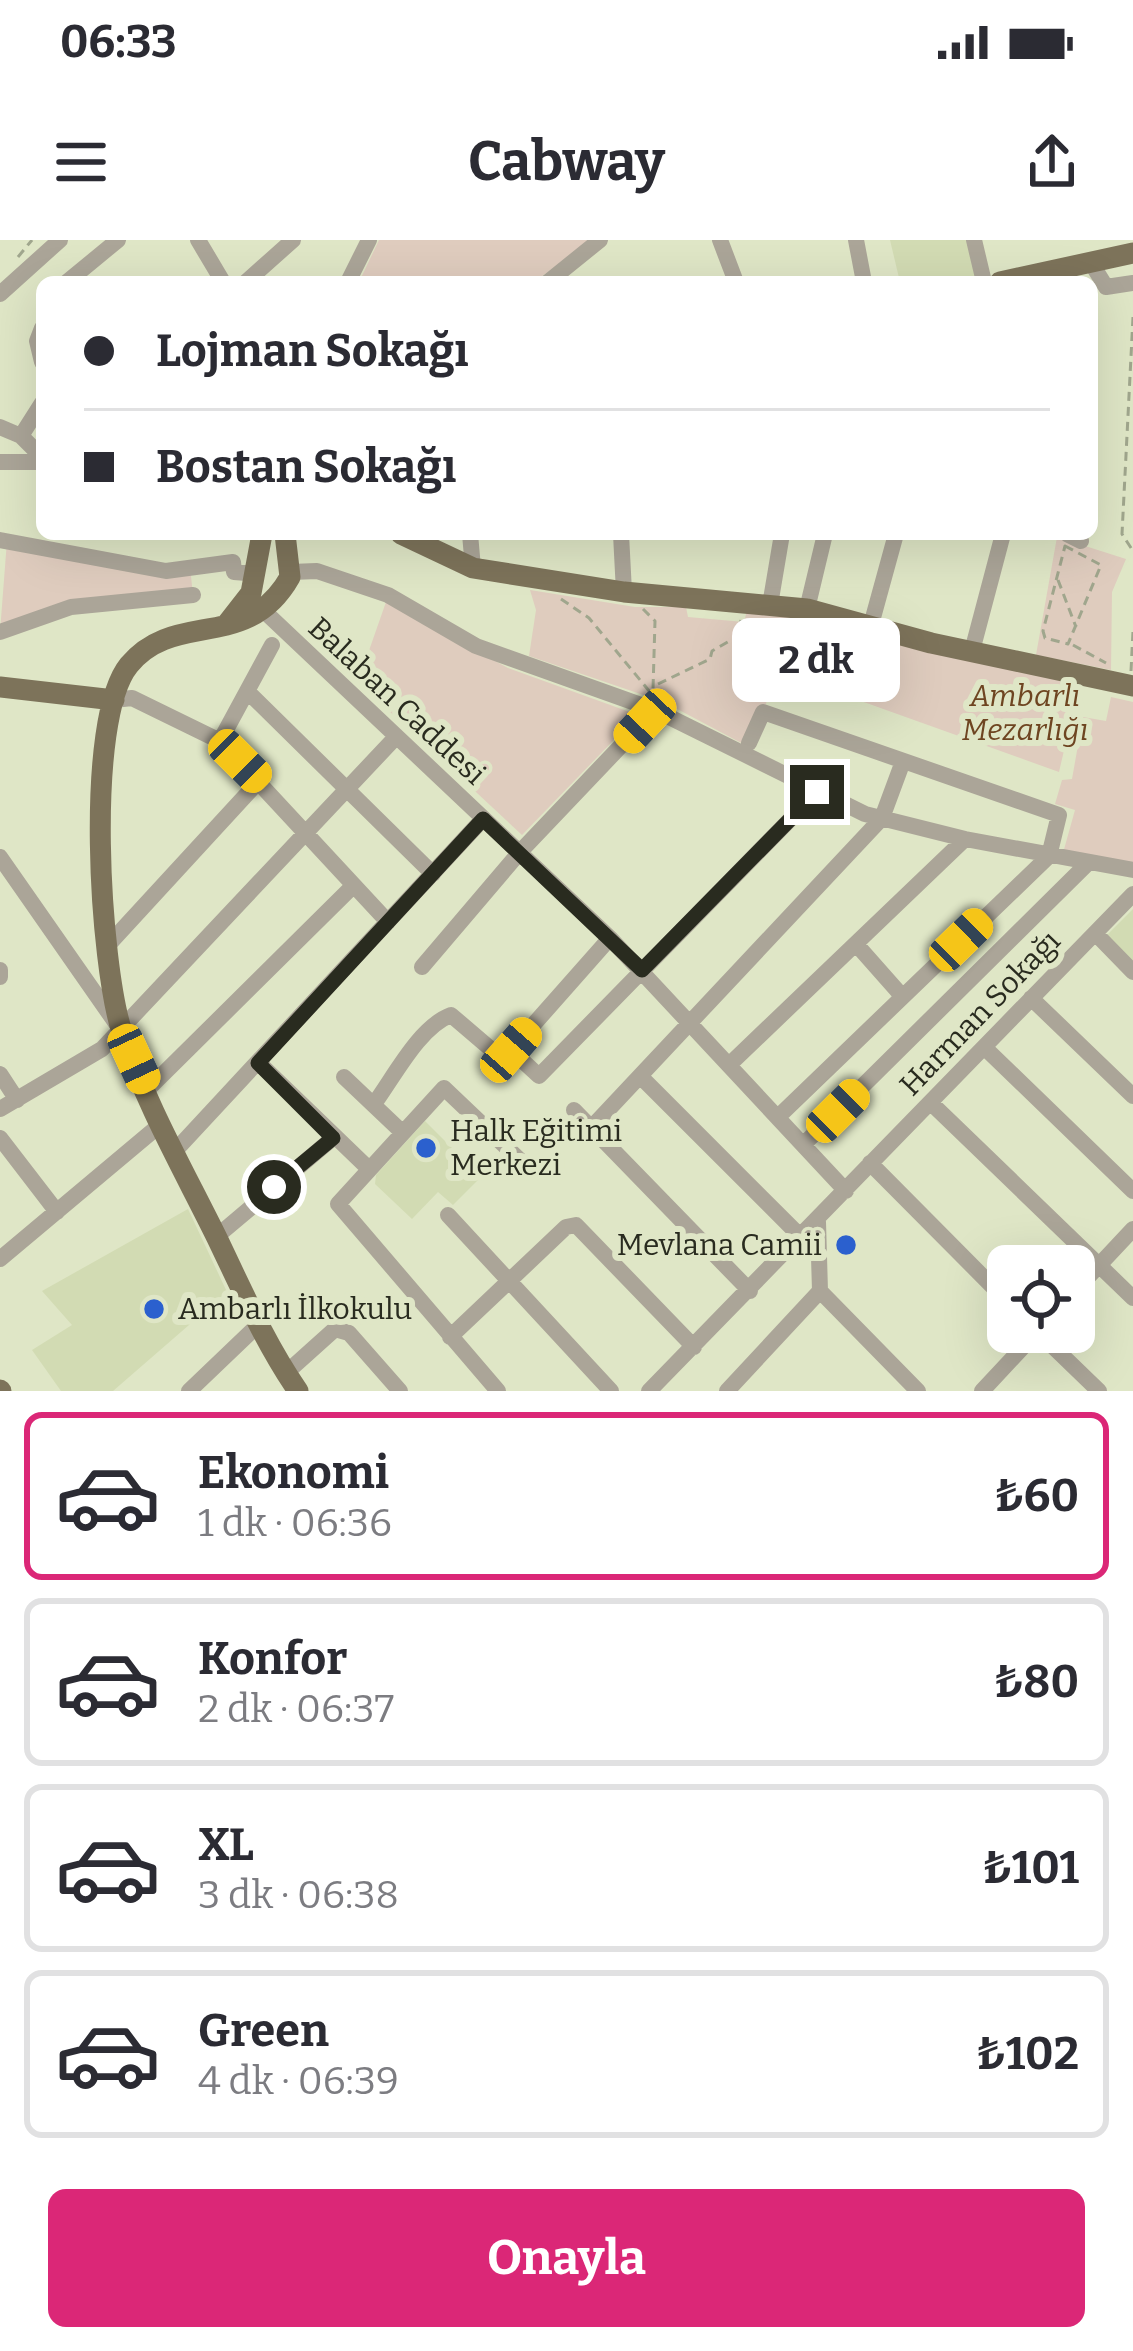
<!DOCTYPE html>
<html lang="tr">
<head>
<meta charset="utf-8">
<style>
	:root { --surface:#fff; --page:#f2f2f3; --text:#2b2b33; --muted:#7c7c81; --line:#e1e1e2; --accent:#db2777 }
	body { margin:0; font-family:Bitter,serif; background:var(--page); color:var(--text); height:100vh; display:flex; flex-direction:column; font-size:45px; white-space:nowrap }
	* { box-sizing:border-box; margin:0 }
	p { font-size:39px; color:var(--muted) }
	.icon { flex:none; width:66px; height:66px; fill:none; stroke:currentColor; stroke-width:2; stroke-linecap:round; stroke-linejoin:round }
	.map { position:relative; height:1151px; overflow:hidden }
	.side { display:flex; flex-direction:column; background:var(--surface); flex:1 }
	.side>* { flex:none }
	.top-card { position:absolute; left:36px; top:36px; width:1062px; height:264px; border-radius:18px; box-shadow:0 12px 48px #0002; display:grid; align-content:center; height:264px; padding:0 48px; background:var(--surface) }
	.buttons { position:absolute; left:987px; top:1005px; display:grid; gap:24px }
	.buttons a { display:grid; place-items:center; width:108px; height:108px; border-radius:18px; background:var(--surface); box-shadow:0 12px 48px #0002; font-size:60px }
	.end { position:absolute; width:54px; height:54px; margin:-27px; border:15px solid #292b1f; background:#fff; box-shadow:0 0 0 6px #fff }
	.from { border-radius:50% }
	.bubble { position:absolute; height:84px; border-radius:18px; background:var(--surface); box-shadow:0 12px 48px #0002; font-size:39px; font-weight:700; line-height:84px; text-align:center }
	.car { position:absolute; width:36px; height:72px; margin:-36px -18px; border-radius:15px; box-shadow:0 0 9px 3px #0007; background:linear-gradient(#f5c518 24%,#345 0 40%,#f5c518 0 76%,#345 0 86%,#f5c518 0) }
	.top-card b { display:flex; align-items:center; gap:42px; height:114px; font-size:45px }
	.top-card b+b { border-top:3px solid var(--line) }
	.top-card i { width:30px; height:30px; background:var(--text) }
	ul { padding:21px 0 0; list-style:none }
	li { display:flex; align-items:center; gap:36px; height:168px; margin:0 24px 18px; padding:0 24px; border:6px solid var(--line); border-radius:18px }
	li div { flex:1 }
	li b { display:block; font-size:45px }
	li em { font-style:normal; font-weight:700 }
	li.active { border-color:var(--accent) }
	li>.icon { width:108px; height:108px; stroke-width:1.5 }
	.button { display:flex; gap:24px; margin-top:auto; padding:24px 48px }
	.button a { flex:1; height:138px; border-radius:18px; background:var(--accent); color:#fff; font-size:48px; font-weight:700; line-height:138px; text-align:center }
	.status { display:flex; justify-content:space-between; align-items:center; height:84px; padding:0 60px; background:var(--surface); direction:ltr }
	.status svg { height:33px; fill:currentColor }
	header { display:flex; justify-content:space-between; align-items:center; height:156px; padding:0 48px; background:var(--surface); font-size:54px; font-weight:700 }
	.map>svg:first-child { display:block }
	.built { fill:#d2dbb3 }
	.green { fill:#dfccbe }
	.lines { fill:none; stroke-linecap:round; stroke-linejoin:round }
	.path { stroke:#a0a68d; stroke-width:3; stroke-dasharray:9 6; stroke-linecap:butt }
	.minor { stroke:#aba598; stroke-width:16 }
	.major { stroke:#7d735a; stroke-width:21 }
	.route { stroke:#292b1f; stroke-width:15 }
	.poi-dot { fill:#2b60ce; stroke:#dfe6c6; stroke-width:4.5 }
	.labels { text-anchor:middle; stroke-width:12; stroke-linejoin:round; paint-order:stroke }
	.park-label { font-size:30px; font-style:italic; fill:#6e4521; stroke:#dfe6c6 }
	.street-label { font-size:30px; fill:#292b1f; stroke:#dfe6c6 }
	.poi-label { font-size:30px; fill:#292b1f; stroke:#dfe6c6; text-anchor:start }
</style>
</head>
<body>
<div class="status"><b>06:33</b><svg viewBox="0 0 49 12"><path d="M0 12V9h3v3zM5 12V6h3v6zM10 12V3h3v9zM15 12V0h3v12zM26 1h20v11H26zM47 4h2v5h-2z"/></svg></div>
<header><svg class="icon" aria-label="menu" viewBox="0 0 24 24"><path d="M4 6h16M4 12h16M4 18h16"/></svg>Cabway<svg class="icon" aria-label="share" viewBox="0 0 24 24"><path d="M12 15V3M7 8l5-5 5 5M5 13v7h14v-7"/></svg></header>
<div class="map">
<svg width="1133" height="1151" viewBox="0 0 1133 1151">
	<rect width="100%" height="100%" fill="#dfe6c6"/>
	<path class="built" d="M890,0H969L977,36L900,42Z
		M1133,669V724L1106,696Z
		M425,881L481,937L453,965L438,952L412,979L375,944L376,935Z
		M188,969L227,1052L113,1151H61L32,1110L72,1085L42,1051Z"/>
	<path class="green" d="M379,0H592L534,42H359Z
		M1057,297L1126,319L1112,352L1111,430L1036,415Z
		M7,301L190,327L193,355L71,367L0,392Z
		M530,350L635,367H686L688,377L744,382L748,367L1080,441L1059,532L780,432L747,506L664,462L529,416L536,370Z
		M386,362L508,428L638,475L522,595L358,442Z
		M1111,457L1133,462V623L1063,613L1075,570L1055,564L1062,540L1072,539L1083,477L1106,481Z"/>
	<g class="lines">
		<path class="path" d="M18,17L32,0
			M1133,77L1122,294L1133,311
			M1065,306L1101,325L1068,404L1045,398L1043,391Z
			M1058,340L1076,387
			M561,359L589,378L650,452
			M643,369L655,381L653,449
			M741,380L739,389L750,395L760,458
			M1073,405L1106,423
			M1131,431L1133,391
			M658,444L710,419L712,411L745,392"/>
		<path class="minor" d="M198,0L223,42
			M720,0L736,42
			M856,0L864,42
			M974,0L984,42
			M1090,21L1106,47L1133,43
			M67,42L118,0
			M246,42L293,0
			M348,42L369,0
			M548,42L600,0
			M0,54L60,0
			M42,88L37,101L42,122
			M0,187L21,196L42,217
			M21,196L42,163
			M0,222H42
			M470,294L473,328
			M621,294L624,352
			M1067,294L1081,301
			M0,300L166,331L233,322L234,332L247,333
			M291,332L317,331L388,355L476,406L655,470L865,574L965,599L1133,630
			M770,365L782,294
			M807,369L825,294
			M264,371L610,698L846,951
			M871,385L896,294
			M0,392L71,367L193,355
			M972,411L1003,294
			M247,451L433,634
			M114,460L132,458L220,501L388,682
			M220,501L272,405
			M749,503L763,472L1059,575L1049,616L780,875
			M0,617L120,789
			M1096,694L1133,732
			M610,698L511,810L539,836L817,552
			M109,704L259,541
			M856,704L902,756
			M422,727L519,613L655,470
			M0,730V737
			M1031,758L1133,856
			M985,808L1133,951
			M258,822L369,929
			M730,824L965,599
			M0,834L17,860
			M344,837L403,893
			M641,837L803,999
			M148,849L353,646
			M931,863L1133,1058
			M374,864C394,837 419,787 451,775L506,822
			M0,869L102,809L395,498
			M574,870L750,1051
			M592,887L882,578L902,524
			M0,898L57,972
			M806,902L1088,623
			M174,912L483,579
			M870,923L1008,1062
			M448,975L611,1151
			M216,997L333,898
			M0,1019L161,884
			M820,1051L918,1151
			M1074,1052L1133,989
			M1038,1092L1099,1151
			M450,1097L566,987L576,985L694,1107
			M286,1133L335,1089L349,1093L400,1151
			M189,1151L258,1085
			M498,1151L338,964L444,848L525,925
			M649,1151L1133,654
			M727,1151L820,1051L818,982
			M982,1151L1037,1092"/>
		<path class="major" d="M1000,42L1133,13
			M285,294L290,337C247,413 175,369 129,425C84,480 100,725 122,792C145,863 184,931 217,998C242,1050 265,1103 298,1151
			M401,294L473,328L624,352L807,369L931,403L1133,446
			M226,385L251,353L262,294
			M0,447L114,460
			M0,1150L1,1151"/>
	</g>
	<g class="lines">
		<path class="route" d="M274,947L333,898L258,823L483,579L642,730L817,552"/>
	</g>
	<g class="poi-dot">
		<circle cx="426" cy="908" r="12"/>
		<circle cx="846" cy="1005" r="12"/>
		<circle cx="154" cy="1069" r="12"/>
	</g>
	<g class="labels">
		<g class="park-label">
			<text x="1025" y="466">Ambarlı<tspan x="1025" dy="34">Mezarlığı</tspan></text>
		</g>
		<g class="street-label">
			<text transform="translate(397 461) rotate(43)" y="10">Balaban Caddesi</text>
			<text transform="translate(980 773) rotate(-46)" y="10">Harman Sokağı</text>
		</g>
		<g class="poi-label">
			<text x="450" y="901">Halk Eğitimi<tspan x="450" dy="34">Merkezi</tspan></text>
			<text x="822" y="1015" text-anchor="end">Mevlana Camii</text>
			<text x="178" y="1079">Ambarlı İlkokulu</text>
		</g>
	</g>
</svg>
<div class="buttons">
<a><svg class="icon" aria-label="locate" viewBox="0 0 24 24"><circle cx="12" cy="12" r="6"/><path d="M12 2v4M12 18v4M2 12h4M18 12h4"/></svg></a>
</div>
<i class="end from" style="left:274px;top:947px"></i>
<i class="end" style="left:817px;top:552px"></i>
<div class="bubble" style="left:732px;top:378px;width:168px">2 dk</div>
<i class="car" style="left:645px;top:481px;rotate:223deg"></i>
<i class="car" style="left:240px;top:521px;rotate:135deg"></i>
<i class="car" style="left:961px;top:700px;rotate:46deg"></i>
<i class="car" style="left:511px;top:810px;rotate:41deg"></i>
<i class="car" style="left:134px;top:819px;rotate:155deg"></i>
<i class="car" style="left:838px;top:871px;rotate:45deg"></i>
<div class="top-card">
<b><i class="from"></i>Lojman Sokağı</b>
<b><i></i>Bostan Sokağı</b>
</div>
</div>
<section class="side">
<ul>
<li class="active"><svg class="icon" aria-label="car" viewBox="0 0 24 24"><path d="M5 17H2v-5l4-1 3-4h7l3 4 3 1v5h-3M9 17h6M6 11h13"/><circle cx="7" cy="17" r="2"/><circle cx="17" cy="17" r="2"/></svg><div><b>Ekonomi</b><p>1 dk · 06:36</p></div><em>₺60</em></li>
<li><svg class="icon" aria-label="car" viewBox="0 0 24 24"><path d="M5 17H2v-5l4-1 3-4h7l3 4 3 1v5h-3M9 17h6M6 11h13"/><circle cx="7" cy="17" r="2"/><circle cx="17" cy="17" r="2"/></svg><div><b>Konfor</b><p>2 dk · 06:37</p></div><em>₺80</em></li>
<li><svg class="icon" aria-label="car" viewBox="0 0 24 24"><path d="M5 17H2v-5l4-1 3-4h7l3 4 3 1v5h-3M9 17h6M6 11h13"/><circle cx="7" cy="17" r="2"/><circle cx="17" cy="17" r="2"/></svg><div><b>XL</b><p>3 dk · 06:38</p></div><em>₺101</em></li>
<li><svg class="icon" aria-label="car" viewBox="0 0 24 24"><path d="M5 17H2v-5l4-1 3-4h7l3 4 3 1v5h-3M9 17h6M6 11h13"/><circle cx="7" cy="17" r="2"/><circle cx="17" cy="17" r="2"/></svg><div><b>Green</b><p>4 dk · 06:39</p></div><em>₺102</em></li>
</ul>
<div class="button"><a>Onayla</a></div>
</section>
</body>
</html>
